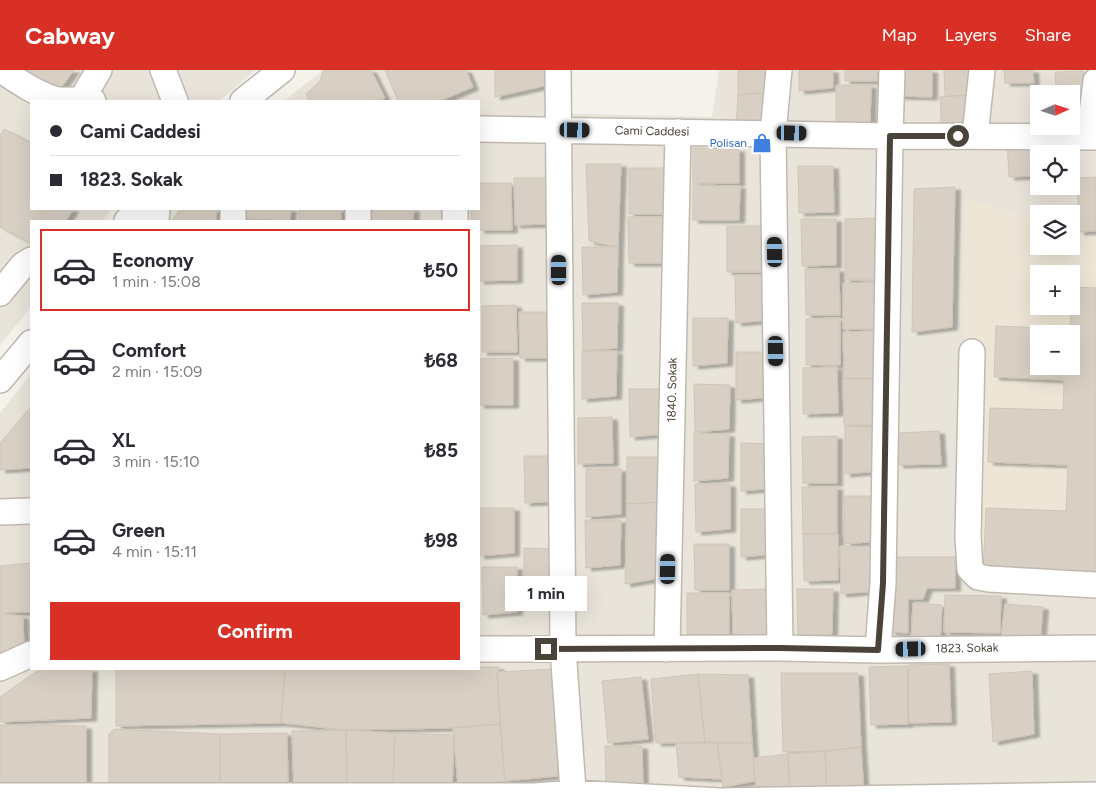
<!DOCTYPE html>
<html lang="en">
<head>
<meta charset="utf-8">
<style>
	:root { --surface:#fff; --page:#f7f7f7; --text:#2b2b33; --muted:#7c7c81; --line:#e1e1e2; --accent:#d93025 }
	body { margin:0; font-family:Figtree,sans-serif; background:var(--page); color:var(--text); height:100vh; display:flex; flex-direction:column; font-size:19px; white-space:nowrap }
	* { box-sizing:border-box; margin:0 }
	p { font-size:16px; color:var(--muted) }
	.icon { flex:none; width:28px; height:28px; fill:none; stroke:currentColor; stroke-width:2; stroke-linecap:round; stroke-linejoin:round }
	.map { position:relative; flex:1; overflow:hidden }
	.details { position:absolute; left:30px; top:150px; width:450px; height:450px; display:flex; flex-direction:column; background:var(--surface); border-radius:0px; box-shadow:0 5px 20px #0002 }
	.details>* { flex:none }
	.guide { position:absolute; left:30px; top:30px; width:450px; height:110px; border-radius:0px; box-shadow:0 5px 20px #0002; display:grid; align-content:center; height:110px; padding:0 20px; background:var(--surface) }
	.needle { width:32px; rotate:87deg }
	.buttons { position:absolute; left:1030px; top:15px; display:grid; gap:10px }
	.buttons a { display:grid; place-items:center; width:50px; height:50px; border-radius:0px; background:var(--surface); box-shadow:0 5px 20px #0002; font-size:25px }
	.end { position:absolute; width:22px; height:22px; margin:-11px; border:6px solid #49433a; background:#fff; box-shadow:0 0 0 2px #fff }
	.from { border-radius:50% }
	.bubble { position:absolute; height:35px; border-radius:0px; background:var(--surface); box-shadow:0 5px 20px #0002; font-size:16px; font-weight:700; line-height:35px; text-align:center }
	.car { position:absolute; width:15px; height:30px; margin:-15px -8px; border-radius:6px; box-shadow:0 0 4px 1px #0007; background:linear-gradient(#222 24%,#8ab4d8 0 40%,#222 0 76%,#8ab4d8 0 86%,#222 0) }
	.guide b { display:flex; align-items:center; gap:18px; height:48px; font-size:19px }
	.guide b+b { border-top:1px solid var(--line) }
	.guide i { width:12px; height:12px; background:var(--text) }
	ul { padding:9px 0 0; list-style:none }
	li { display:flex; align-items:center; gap:15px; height:82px; margin:0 10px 8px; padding:0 10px; border:2px solid transparent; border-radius:0px }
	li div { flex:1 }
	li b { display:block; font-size:19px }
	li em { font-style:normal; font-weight:700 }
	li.on { border-color:var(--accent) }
	li>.icon { width:45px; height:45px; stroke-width:1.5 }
	.action { display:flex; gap:10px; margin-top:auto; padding:10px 20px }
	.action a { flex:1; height:58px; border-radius:0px; background:var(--accent); color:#fff; font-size:20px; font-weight:700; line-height:58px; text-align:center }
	header { display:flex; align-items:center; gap:30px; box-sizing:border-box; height:70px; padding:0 25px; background:var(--accent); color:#fff }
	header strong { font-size:24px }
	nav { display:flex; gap:28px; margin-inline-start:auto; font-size:18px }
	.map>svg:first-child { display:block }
	.residential { fill:#e8e4da; fill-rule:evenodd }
	.education { fill:#ede6d7; fill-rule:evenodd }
	.building { fill:#d9d0c5; stroke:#d0c5b5; fill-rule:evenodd; filter:url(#shadow) }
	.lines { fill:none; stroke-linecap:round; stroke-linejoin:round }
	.minor-casing { stroke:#c0b9af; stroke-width:28 }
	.minor { stroke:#fff; stroke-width:25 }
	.route { stroke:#49433a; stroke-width:6 }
	.labels { text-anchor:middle; stroke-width:4; stroke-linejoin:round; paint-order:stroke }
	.street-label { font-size:12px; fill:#49433a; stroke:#fff }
	.shop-label { font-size:12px; fill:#366cbe; stroke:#fff; text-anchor:end }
</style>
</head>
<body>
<header>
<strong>Cabway</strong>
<nav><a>Map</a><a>Layers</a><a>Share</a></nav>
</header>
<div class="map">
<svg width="1096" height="734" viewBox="0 0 1096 734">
	<defs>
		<filter id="shadow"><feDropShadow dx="5.5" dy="3" stdDeviation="1" flood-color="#0004"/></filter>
	</defs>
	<rect width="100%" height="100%" fill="#f5f2ec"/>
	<path class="residential" d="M0,0H256L219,31H31V139H112L102,151H31V237L0,275Z
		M323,0H544L545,43L712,47L719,0H1096V734H0V343L31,304V599H479V151H155L165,139H479V31H284ZM1039,24H1071V56H1039ZM1039,84H1071V116H1039ZM1039,144H1071V176H1039ZM1039,204H1071V236H1039ZM1039,264H1071V296H1039Z"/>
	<path class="education" d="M965,128L1039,151V176H1071V161L1096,169V512L961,514ZM1039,204H1071V236H1039ZM1039,264H1071V296H1039Z"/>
	<path class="building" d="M25,0H74L60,19Z
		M325,0H371L385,28L378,31H309L306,24L320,11L323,1Z
		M385,0H466L473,17L440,31H398Z
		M495,0H547L548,15L495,27Z
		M738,0H773L772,22L738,25Z
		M799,0H833V18L799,21Z
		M845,0H877L878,11H845Z
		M896,0H932V27L895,26Z
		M944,0H972L974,25L945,26Z
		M1004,0H1033L1034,13H1005Z
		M1083,1L1086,38H1071V24H1056L1055,2Z
		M836,15H871L870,60L836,63Z
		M772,22L768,56L736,57L738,25Z
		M969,25L971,62L942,64L940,27Z
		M4,59L31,73V139H73L66,151H31V173L0,157V66Z
		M1035,69L1037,106L1009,107L1007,70Z
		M693,78L739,79V113H693Z
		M586,94H621L618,177L589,171Z
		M798,96H833L834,142L799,143Z
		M629,98H664V144H629Z
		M1096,107V161L1079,162L1077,108Z
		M514,108H549L550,154L515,155Z
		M479,113H511L512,160H479V151H471V139H479Z
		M693,115L740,116L739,150H693Z
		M955,117L952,257L912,262L914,119Z
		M180,139H217L216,151H172Z
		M245,139H291L290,151L244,149Z
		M299,139H341V151H299Z
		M365,139H414L413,151H365Z
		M628,147H663V193H629Z
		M879,148V210H845V149Z
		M244,149L290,151H244Z
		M801,149H836V195L802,196Z
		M727,156H762V202H727Z
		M517,175V210L479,211V176Z
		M582,177H618L617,222L583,225Z
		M805,199H839L840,245H806Z
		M735,205H771L770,250L736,253Z
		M878,212V259H843V213Z
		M1072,217L1096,218V508L983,504L986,438L1066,441L1068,395L988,392L990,338L1063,340L1064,310L994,307L996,256L1070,259ZM1039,264H1071V296H1039Z
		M582,233H618L617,278L583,281Z
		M516,235L517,282H482V236Z
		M519,242H554V288H520Z
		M693,248H728L727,293L693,296Z
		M840,248V295H806V249Z
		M878,261L879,308H844L843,262Z
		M582,281H617L616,326L582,329Z
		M736,282H771V327L736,330Z
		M513,288V335H479V289Z
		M837,297L838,343L803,344V298Z
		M843,309H878L879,355H844Z
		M694,314L730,315L729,359L695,362Z
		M629,319H665L664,364L630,367Z
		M29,339H31V398L0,400V373Z
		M612,347L613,393L578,394V348Z
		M845,356L880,357L879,401L845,404Z
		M939,361L941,394L898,395L897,363Z
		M694,363L729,364L728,408L694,411Z
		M837,366V413H803L802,367Z
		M741,373L776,374L775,418L741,421Z
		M524,386H559V431L525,433Z
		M627,387H662L661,432L627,434Z
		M586,399H621V444L586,447Z
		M695,414H730V459L696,462Z
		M802,417H837V463L803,464Z
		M844,426H879V471L845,474Z
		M661,432L660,508L625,514L627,434Z
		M479,438H514V483L479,486Z
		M741,439H776V484L741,487Z
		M585,450H621L620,495L586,498Z
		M803,464H838V510L804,511Z
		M694,474H729V520H695Z
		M840,476L876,477L875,521L841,524Z
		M524,478L559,479L558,523L524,526Z
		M891,487H955V518H927L923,529H908V563L890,562Z
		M31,493V542L0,543V496Z
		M482,497H517V542L483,545Z
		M769,519L770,569L733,570L732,520Z
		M797,519H833L832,564L798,567Z
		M687,523H729V571H687Z
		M945,525L1001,526L1000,563L944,562Z
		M913,533L942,535L940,573L911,571Z
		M1005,534L1043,537L1040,573L1001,569Z
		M0,544L23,546L24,579L0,593Z
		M949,594L951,652L909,653L908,595Z
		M907,596L908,654L871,655L869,597Z
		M479,597H499L497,602L500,654L453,658L346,660L281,653L285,599H479Z
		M40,599H92L91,648L0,652V627Z
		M116,599H285L281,653L116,656Z
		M553,599L558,706L505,711L497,602Z
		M1032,601L1034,664L993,672L989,604Z
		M781,603H858L861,677L825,681L783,682Z
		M698,604L748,605L752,673L705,672Z
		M698,604L705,672L656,673L651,609Z
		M641,607L648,669L608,673L602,611Z
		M500,654L505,711L458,715L453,658Z
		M0,655L86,656V716L0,715Z
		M114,659L220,664L219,725H109V664Z
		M346,660L395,663L393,712L347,715Z
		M346,660L347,715L294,716L292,661Z
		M287,663L288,715L220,717V664Z
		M395,663L454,665L452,721L396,719L393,712Z
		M676,673H717L722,709L679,707Z
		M717,673H752L755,711L723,717Z
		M605,676H642L643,716H606Z
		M861,677L864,724H827L825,681Z
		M825,681L827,724L790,727L788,684Z
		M788,684L790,727H757L753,688Z"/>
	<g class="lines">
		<defs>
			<path id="minor" d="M1,0C16,10 36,24 54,29C64,32 79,28 93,31
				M163,0L175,31
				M558,0L563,579L574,734
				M779,0L773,63L780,578
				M82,29L99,0
				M243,31L282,0
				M479,59L890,66L1096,67
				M975,66L982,0
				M1089,67L1096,11
				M455,139V151
				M127,151L138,139
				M156,151L157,139
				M233,151V139
				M358,151V139
				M0,223L23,195L31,190
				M972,282L968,467L970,499L978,507L989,509L1096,515
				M0,310L31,273
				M0,442L31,441
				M479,579L780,578L878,580L1096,578
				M667,579L678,62
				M878,580L883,513L890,66L892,0
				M0,598L31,584
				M0,726H535L573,723L720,731L1096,725"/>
		</defs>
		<use href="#minor" class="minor-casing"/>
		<use href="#minor" class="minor"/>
	</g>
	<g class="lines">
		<path class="route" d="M546,579L780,578L878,580L883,513L890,66H958"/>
	</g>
	<defs>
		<symbol id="shop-bare" viewBox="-9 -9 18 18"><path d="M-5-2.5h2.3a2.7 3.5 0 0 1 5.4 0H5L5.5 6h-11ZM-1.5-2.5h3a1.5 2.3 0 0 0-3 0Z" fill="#3f7fe0" stroke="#fff" stroke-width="2.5" paint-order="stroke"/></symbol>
	</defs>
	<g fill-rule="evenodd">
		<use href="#shop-bare" x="748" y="59" width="28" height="28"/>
	</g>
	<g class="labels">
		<g class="street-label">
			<text transform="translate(652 61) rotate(1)" y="4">Cami Caddesi</text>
			<text transform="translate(672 320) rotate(-89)" y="4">1840. Sokak</text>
			<text transform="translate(967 578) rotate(-1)" y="4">1823. Sokak</text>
		</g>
		<g class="shop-label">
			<text x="747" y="77">Polisan</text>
		</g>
	</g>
</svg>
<div class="buttons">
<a><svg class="needle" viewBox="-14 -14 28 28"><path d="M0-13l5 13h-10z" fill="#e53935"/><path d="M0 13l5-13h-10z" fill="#7c7c81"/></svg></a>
<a><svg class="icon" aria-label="locate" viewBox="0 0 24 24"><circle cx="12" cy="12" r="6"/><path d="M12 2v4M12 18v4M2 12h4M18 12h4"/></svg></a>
<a><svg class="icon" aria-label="layers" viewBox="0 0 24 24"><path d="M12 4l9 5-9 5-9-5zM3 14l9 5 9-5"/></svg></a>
<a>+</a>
<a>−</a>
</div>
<i class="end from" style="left:958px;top:66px"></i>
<i class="end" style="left:546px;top:579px"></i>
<div class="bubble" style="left:505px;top:506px;width:82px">1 min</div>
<i class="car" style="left:575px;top:60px;rotate:91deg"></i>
<i class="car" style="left:792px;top:63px;rotate:91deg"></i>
<i class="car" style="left:775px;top:182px;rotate:359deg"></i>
<i class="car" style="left:559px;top:200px;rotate:0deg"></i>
<i class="car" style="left:776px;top:281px;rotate:179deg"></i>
<i class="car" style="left:668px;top:499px;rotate:1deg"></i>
<i class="car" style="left:911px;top:579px;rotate:269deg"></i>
<div class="guide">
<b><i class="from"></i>Cami Caddesi</b>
<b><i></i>1823. Sokak</b>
</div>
<section class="details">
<ul>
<li class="on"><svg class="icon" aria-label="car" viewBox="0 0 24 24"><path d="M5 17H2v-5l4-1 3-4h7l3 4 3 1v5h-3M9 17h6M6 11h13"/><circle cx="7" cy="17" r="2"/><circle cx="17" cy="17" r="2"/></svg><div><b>Economy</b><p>1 min · 15:08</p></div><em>₺50</em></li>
<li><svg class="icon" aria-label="car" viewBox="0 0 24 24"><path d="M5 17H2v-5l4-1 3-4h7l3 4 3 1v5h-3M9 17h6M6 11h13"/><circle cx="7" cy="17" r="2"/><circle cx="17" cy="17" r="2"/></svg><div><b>Comfort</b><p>2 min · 15:09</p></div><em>₺68</em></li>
<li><svg class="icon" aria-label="car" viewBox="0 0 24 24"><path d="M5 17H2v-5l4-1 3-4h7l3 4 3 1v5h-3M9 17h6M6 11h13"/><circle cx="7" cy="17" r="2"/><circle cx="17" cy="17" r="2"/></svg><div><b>XL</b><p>3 min · 15:10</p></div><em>₺85</em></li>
<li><svg class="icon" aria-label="car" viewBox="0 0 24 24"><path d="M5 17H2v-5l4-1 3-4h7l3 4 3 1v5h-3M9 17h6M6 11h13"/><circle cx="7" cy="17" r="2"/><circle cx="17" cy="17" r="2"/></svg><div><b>Green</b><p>4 min · 15:11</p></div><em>₺98</em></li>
</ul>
<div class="action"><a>Confirm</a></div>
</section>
</div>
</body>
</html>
